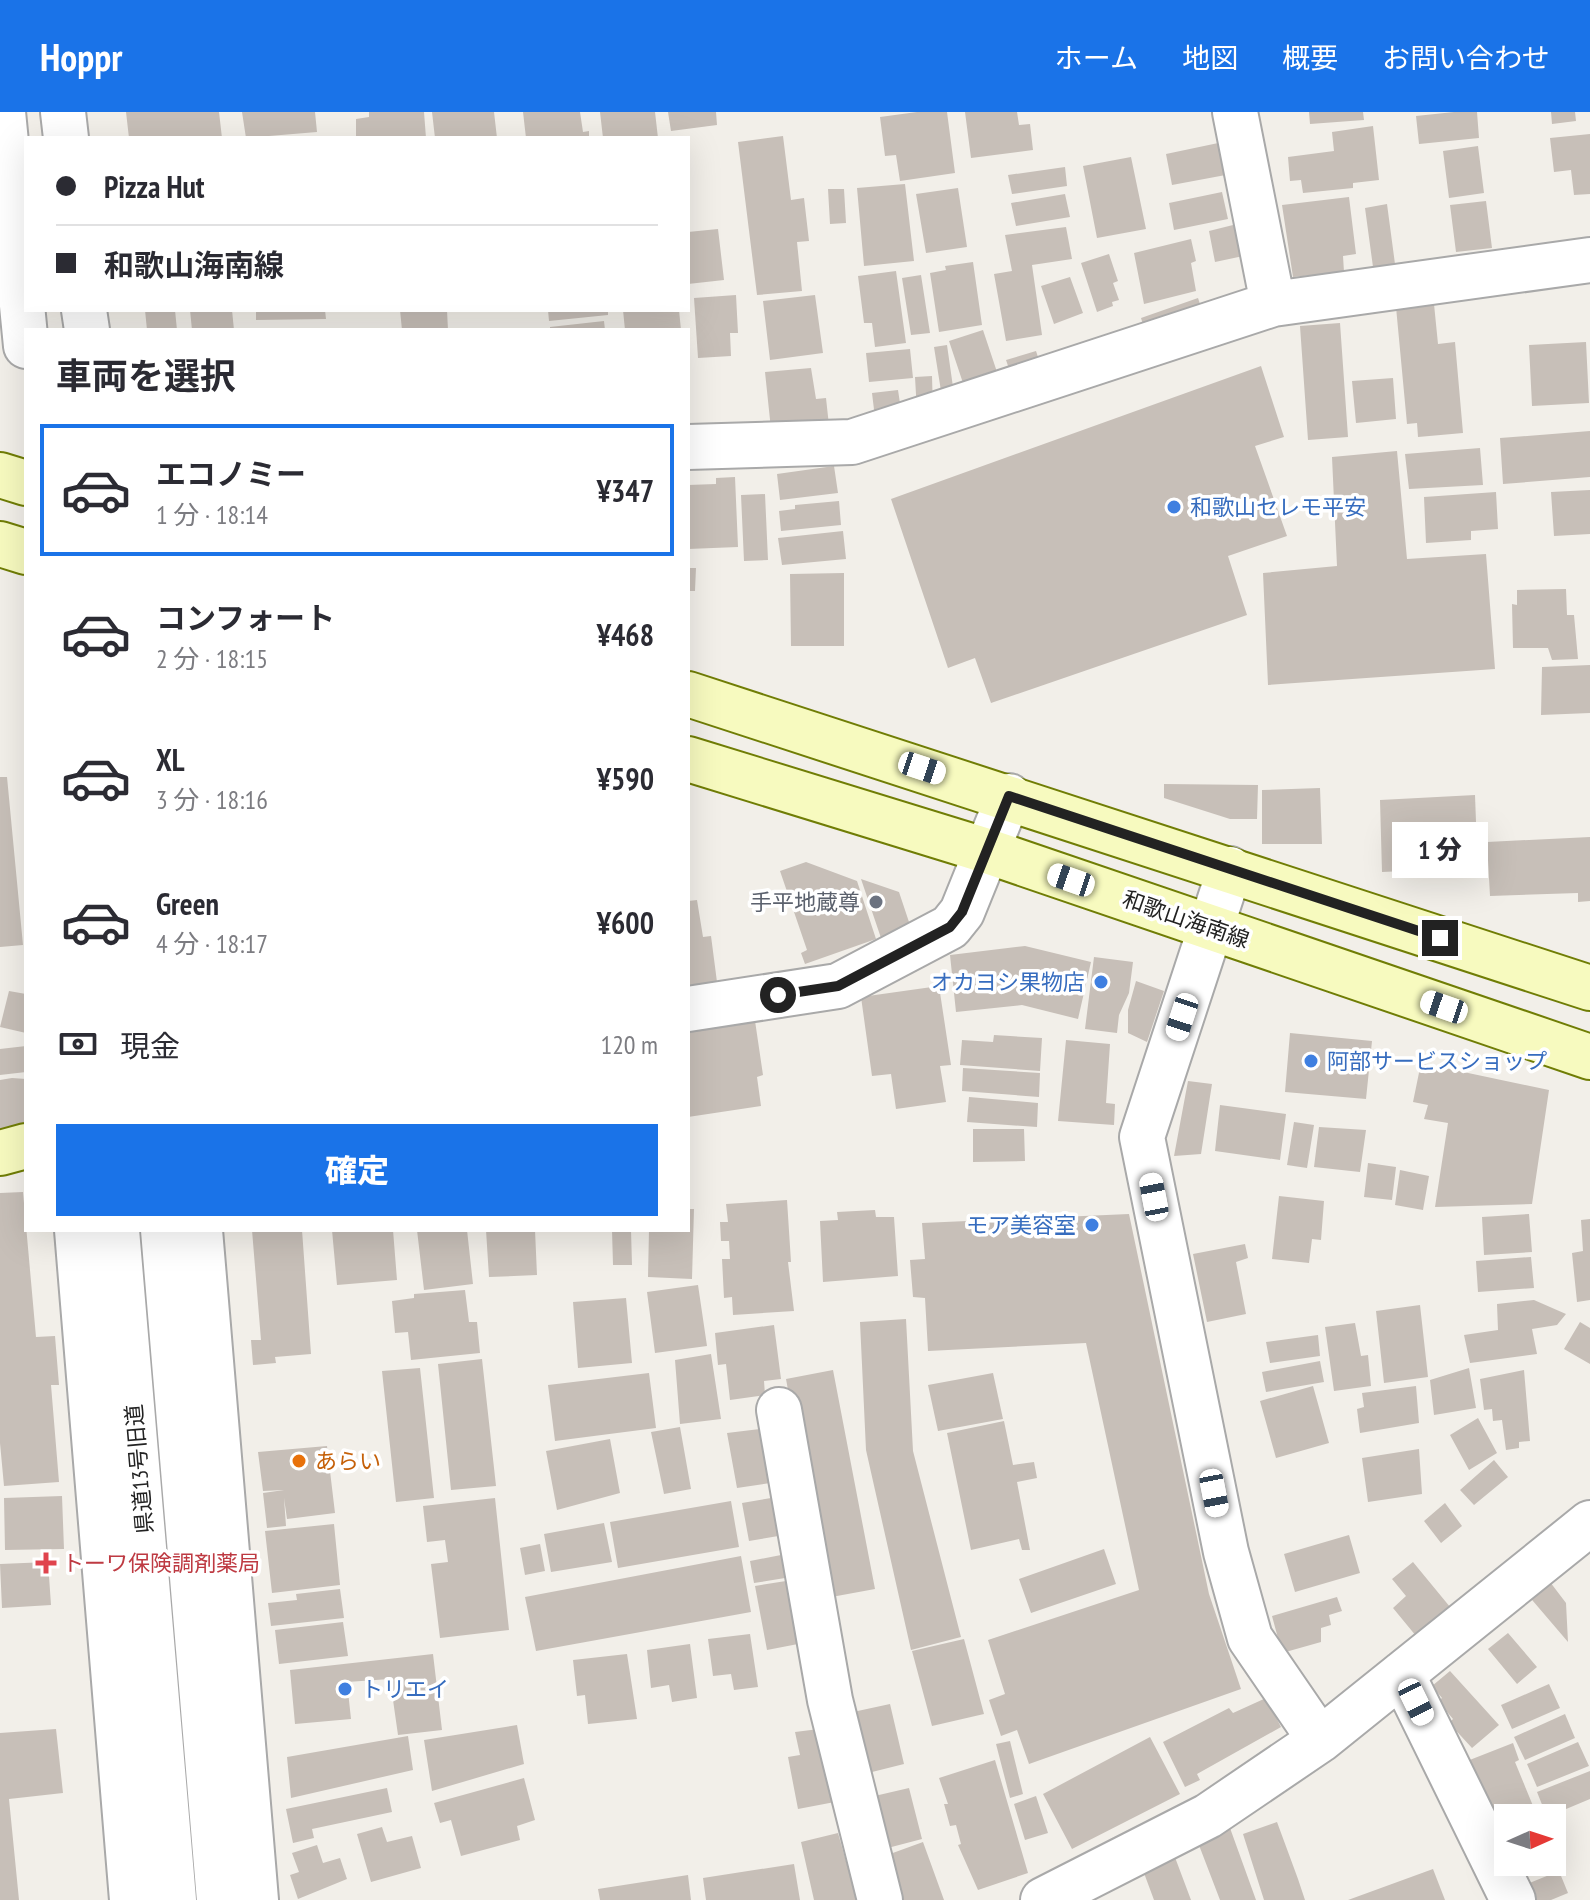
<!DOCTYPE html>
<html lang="ja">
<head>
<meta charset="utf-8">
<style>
	:root { --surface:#fff; --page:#f2f2f3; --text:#2b2b33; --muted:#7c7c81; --line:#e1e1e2; --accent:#1a73e8 }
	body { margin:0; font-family:"PT Sans Narrow","Noto Sans JP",sans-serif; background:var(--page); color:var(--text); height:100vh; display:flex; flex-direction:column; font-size:30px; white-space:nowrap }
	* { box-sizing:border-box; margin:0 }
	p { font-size:26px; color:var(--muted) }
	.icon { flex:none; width:44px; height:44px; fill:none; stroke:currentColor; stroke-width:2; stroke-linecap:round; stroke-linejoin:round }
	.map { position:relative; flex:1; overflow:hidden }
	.sheet { position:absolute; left:24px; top:216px; width:666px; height:904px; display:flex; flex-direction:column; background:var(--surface); border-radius:0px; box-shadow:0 8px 32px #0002 }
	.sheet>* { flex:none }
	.top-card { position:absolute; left:24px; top:24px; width:666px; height:176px; border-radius:0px; box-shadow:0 8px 32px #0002; display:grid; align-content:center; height:176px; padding:0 32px; background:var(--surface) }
	.needle { width:52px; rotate:87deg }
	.fabs { position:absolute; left:1494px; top:1692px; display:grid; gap:16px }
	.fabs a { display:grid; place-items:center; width:72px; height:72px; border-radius:0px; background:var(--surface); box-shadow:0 8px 32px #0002; font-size:40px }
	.end { position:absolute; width:36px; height:36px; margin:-18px; border:10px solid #222; background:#fff; box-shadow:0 0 0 4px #fff }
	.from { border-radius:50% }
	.bubble { position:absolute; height:56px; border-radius:0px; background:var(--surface); box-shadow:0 8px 32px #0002; font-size:26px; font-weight:800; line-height:56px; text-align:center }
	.car { position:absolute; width:24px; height:48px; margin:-24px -12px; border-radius:10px; box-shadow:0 0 6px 2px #0007; background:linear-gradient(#fff 24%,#345 0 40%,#fff 0 76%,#345 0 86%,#fff 0) }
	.top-card b { display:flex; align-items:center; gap:28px; height:76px; font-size:30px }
	.top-card b+b { border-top:2px solid var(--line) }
	.top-card i { width:20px; height:20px; background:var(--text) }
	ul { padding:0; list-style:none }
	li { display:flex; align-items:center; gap:24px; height:132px; margin:0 16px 12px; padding:0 16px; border:4px solid transparent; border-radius:0px }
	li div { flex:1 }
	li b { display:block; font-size:30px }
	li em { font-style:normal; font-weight:800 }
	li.selected { border-color:var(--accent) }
	li>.icon { width:72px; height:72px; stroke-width:1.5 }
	h2 { padding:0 32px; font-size:36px; line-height:96px }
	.pay { display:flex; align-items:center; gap:20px; height:88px; padding:0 32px; font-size:30px }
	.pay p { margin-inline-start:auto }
	.cta { display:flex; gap:16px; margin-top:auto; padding:16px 32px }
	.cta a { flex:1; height:92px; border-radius:0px; background:var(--accent); color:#fff; font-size:32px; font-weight:800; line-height:92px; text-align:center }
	header { display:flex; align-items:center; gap:48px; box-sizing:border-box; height:112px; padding:0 40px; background:var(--accent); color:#fff }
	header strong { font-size:38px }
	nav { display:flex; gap:44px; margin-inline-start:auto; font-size:28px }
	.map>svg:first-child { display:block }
	.building { fill:#c7bfb8 }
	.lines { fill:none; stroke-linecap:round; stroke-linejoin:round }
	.minor-casing { stroke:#a9a9a9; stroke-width:48 }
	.tertiary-casing { stroke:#a9a9a9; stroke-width:48 }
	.secondary-casing { stroke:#707d05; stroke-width:48 }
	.minor { stroke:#fff; stroke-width:44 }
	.tertiary { stroke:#fff; stroke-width:44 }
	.secondary { stroke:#f7fabf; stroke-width:44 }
	.route { stroke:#222; stroke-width:10 }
	.shop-dot { fill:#3f7fe0; stroke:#fff; stroke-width:3 }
	.worship-dot { fill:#6b7280; stroke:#fff; stroke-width:3 }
	.food-dot { fill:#e8710a; stroke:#fff; stroke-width:3 }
	.health-dot { fill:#e0444e; stroke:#fff; stroke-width:3 }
	.labels { text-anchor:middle; stroke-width:7; stroke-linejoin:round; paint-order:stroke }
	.shop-label { font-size:22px; fill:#366cbe; stroke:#fff; text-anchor:start }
	.worship-label { font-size:22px; fill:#5b616d; stroke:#fff; text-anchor:end }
	.street-label { font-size:22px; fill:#222; stroke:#fff }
	.food-label { font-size:22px; fill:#c56008; stroke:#fff; text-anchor:start }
	.health-label { font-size:22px; fill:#be3a42; stroke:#fff; text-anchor:start }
</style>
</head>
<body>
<header>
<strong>Hoppr</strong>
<nav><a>ホーム</a><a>地図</a><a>概要</a><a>お問い合わせ</a></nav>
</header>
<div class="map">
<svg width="1590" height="1788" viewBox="0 0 1590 1788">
	<rect width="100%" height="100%" fill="#f2efe9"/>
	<path class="building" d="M126,0H219L222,26H129Z
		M242,0H315L317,20L246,26Z
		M369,0H424L426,26H356V7L369,5Z
		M432,0H494L497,26H435Z
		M523,0H580L583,20L589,19V26H526Z
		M600,0H655L658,26H603Z
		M668,0H716L717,13L671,19Z
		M917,0H947L955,61L900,69L896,43L885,44L880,5Z
		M965,0H1017L1019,13L1030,12L1033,38L971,46Z
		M1309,0H1363L1364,8L1310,12Z
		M1454,0H1477L1479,26L1419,32L1416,4Z
		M1551,0H1575L1576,9L1552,12Z
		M1373,14L1379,68L1353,71V76L1303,81L1301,68L1290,69L1288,45L1334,39L1332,20Z
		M1590,22V82L1574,83L1571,58L1554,60L1550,26Z
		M783,24L791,88L804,86L809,129L797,130L802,179L757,183L738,30Z
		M1223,30L1231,62L1172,73L1166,42Z
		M1478,34L1484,81L1449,86L1443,39Z
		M1131,45L1146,117L1097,126L1083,54Z
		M1065,55L1067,74L1012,82L1008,63Z
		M905,72L914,149L864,154L857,76Z
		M958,76L967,135L926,141L916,82Z
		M828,77H844L846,111L830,112Z
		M1222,80L1228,107L1174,118L1169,91Z
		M1065,82L1070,105L1016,114L1011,91Z
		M1349,85L1356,142L1343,144L1344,160L1293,165L1282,93Z
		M1486,89L1492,136L1456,140L1450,93Z
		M1387,92L1395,152L1373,155L1365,96Z
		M1241,111L1248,143L1215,150L1209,119Z
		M1066,115L1072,147L1032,153L1042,223L1006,229L994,162L1012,159L1005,123Z
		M718,117L724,168L688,172V120Z
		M1191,127L1196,149L1191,151L1196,179L1144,192L1134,141Z
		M1109,142L1118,169L1113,171L1119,188L1112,190L1113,194L1097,200L1081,151Z
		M973,150L982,213L939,220L930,161L946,158L945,154Z
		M896,159L906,231L875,235L872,211H864L858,164Z
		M921,163L930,221L911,223L902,166Z
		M1070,165L1083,201L1054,212L1041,174Z
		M736,183L738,221H730L731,244L698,246L694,186Z
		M815,183L823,241L770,248L763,189Z
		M1198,186L1200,192L1212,188L1219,208L1149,232L1141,206Z
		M1434,192L1438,232L1455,230L1463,321L1418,325L1417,311L1407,312L1396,195Z
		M145,198H175L177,218H147Z
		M190,198H232L234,218H192Z
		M256,198H325L326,207L256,208Z
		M400,198H447L448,218H402Z
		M548,198H608V203L549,209Z
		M623,198H679L681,218H625Z
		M604,209L605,218H550V215Z
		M1340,211L1348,325L1308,328L1300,214Z
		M983,218L1002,275L968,286L949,229Z
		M1586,230L1589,291L1532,294L1529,233Z
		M947,233L956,296L944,298L934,235Z
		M910,237L913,266L869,270L866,241Z
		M1036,239L1047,272L1017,280L1006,248Z
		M1261,254L1284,325L1255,334L1287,424L1228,444L1247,503L991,591L975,546L948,556L891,387Z
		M811,256L816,287L826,286L832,341L774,346L765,260Z
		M932,264L933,299L917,300L915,265Z
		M1393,266L1396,307L1356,311L1352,269Z
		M898,278L903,311L876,314L872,281Z
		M1590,319V365L1503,372L1500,326Z
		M1480,336L1483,373L1409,377L1405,342Z
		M1397,339L1407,447L1486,442L1495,557L1268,573L1263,461L1337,454L1332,345Z
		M834,354L838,381L780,388L777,362Z
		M735,365L738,435L688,437V373L716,372V366Z
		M1590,378V422L1554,424L1551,380Z
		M1496,380L1498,417L1471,419V428L1426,431L1424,385Z
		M765,382L768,448L744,449L741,383Z
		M839,389L841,413L781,419L779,399L795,397V393Z
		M843,419L846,447L782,453L778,426Z
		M688,456H696L695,479H688Z
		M844,461V534H791L790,462Z
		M1566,477L1567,503H1574L1578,547L1552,548L1548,536H1513L1512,492L1517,493V478Z
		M1590,553V601L1541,603L1542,555Z
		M0,665H7L23,833L0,835Z
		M1164,672L1258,673L1257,707H1230L1164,686Z
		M1320,676L1322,732H1262V678Z
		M1475,683L1476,710L1469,711L1470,756L1382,760L1380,688Z
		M1590,725V789L1578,790V781L1490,784L1487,730Z
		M806,750L857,769L876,827L805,852L801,841L807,838L780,759Z
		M861,767L899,780L910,813L881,826Z
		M697,788L703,825L711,824L717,870L688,873V789Z
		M1025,834L1091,850L1078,907L1022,893L956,900L950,843Z
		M1094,845L1133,850L1129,881L1119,903L1117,921L1085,917Z
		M1136,869L1164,879L1147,930L1128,921V898Z
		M939,874L951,953L940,954L946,990L896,997L891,962L872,964L861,885Z
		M9,879L26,882V921L0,915Z
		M754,902L763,963L757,965L761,994L688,1005V911Z
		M1290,921L1372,929L1366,987L1285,980Z
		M994,923L1042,926L1040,959L960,953L962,928L993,930Z
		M1066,928L1110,932L1106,991L1115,992L1114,1013L1058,1009Z
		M26,934V960L0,963V937Z
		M1421,951L1549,978L1532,1092L1435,1095L1448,1011L1424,1007L1428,993L1413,990Z
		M963,956L1040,961L1039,985L962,979Z
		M12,966L26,967V1011L6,1015L7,1022L0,1023V968Z
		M1188,969L1212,972L1201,1042L1174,1044Z
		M969,985L1038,991L1037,1015L967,1010Z
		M1220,993L1286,1002L1280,1048L1215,1039Z
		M1294,1010L1314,1013L1307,1056L1287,1053Z
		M1319,1015L1366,1018L1360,1060L1314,1055Z
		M973,1017H1024L1025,1049L973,1050Z
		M1368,1051L1396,1055L1392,1088L1364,1085Z
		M1400,1058L1429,1064L1423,1098L1395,1093Z
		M23,1080L36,1225L55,1224L59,1273H51L59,1370L4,1374L0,1331V1081Z
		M1279,1084L1324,1089L1321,1128L1312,1127L1309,1151L1272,1147Z
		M787,1088L791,1150H788L794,1199L733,1203L732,1185L724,1186L722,1147H730L729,1129H721L720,1110H728L726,1092Z
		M688,1097H694L692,1167L648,1165L649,1118H688Z
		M875,1098L876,1105H894L898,1164L823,1170L820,1109L838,1108L837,1100Z
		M1129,1102L1209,1482L1241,1577L1029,1652L1017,1618L1001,1624L989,1588L1005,1582L988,1528L1139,1478L1086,1231L928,1239L925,1186L913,1185L910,1148L925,1147L922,1111Z
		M1529,1102L1532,1140L1484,1143L1482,1105Z
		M1590,1107V1188L1577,1190L1572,1141L1583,1139L1581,1108Z
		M252,1118H302L311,1242L275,1245L276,1251L253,1253L251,1228H261Z
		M332,1118H393L397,1168L337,1173Z
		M417,1118H467L473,1172L424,1178Z
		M486,1118H535L537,1163L489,1165Z
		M612,1118H631L632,1153H613Z
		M1245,1132L1248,1146L1236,1150L1246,1202L1207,1210L1193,1142Z
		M1531,1145L1534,1176L1478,1180L1476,1149Z
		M698,1173L707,1234L655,1241L647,1180Z
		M465,1178L469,1210H477L480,1241L411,1248L408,1220L395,1221L392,1189L414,1186V1182Z
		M626,1186L632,1251L578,1256L573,1190Z
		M1534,1188L1566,1202L1557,1213L1532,1217L1537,1242L1470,1251L1464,1223L1498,1218L1497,1192Z
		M1420,1193L1428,1265L1384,1271L1376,1199Z
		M906,1207L913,1339L961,1525L911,1538L866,1338L860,1210Z
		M1580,1210L1590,1216V1252L1564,1237Z
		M1355,1211L1361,1244L1368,1243L1371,1274L1334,1279L1325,1215Z
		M774,1213L781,1267L764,1269L765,1283L730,1288L726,1252L718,1253L715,1221Z
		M1318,1223L1320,1244L1270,1251L1266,1230Z
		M711,1242L721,1307L680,1312L675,1248Z
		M482,1247L496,1374L451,1378L438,1252Z
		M1320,1249L1324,1270L1266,1280L1262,1260Z
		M420,1256L434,1386L396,1390L382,1259Z
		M1469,1256L1476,1296L1434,1303L1430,1268Z
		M833,1258L875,1477L826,1486L786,1267Z
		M1524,1258L1530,1329L1519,1330V1336L1506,1338L1502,1308L1493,1309L1492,1297L1484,1298L1480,1267Z
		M649,1261L656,1316L555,1329L548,1273Z
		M993,1261L1003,1307L938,1319L928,1273Z
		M1313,1274L1329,1331L1276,1346L1260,1289Z
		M1416,1274L1419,1311L1360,1321L1357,1297L1364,1295L1362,1281Z
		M1478,1306L1497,1341L1469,1358L1450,1323Z
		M1004,1309L1013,1353L1034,1350L1037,1366L1017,1370L1030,1438H1022L1019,1427L971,1438L947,1321Z
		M680,1315L691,1377L664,1382L651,1320Z
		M775,1315L783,1369L737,1376L727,1321Z
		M610,1327L620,1381L557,1398L546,1339Z
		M327,1334L335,1401L287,1407L284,1386L286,1414L267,1416L263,1381L284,1378L263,1379L258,1340Z
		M1419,1337L1422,1382L1368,1390L1362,1346Z
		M1494,1348L1508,1365L1474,1393L1460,1378Z
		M62,1384L64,1437L5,1438L4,1386Z
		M783,1384L790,1422L749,1429L742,1391Z
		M495,1386L509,1518L440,1526L431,1452L448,1450L445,1428L427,1430L423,1394Z
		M731,1389L739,1435L618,1456L610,1410Z
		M1445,1391L1462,1414L1441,1431L1424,1409Z
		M604,1411L612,1450L551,1460L544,1422Z
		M334,1412L340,1473L272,1481L265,1419Z
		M1349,1423L1360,1461L1295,1480L1284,1442Z
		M540,1432L545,1459L525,1463L520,1436Z
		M1104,1437L1116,1472L1031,1501L1019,1467Z
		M781,1443L785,1466L754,1471L750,1449Z
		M741,1444L751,1500L536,1539L525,1485Z
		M48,1450L51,1493L2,1496L0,1452Z
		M1413,1450L1455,1501L1421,1530L1393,1496L1406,1484L1392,1467Z
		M1547,1466L1566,1491L1568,1530L1527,1482Z
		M786,1469L798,1532L767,1538L755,1474Z
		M340,1477L344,1506L271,1514L268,1491L297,1488L296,1482Z
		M1337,1485L1342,1499L1329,1503L1331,1513L1321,1516V1530L1282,1541L1272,1504Z
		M343,1510L348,1544L279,1552L275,1518Z
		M1508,1521L1537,1555L1517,1572L1488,1537Z
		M750,1522L758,1575L734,1578L731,1562L713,1564L708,1527Z
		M964,1527L984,1602L932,1614L912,1539Z
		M690,1532L697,1586L672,1590L669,1573L651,1576L647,1538Z
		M433,1542L442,1618L398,1623L390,1567L347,1570L351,1607L295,1612L290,1558Z
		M627,1542L637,1607L588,1612L585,1583L577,1584L573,1548Z
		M1450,1559L1499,1613L1472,1636L1449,1611L1453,1607L1438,1589L1442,1586L1432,1574Z
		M1549,1572L1560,1596L1512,1617L1501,1593Z
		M1266,1586L1281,1615L1197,1662L1200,1668L1185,1675L1163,1630L1229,1596L1233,1601Z
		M890,1592L904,1652L868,1661L853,1600Z
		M1565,1602L1575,1626L1525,1648L1514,1625Z
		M517,1613L524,1652L432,1679L424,1628Z
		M827,1616L840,1689L798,1697L788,1645L800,1643L795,1620Z
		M56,1617L63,1681L9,1687L19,1788H0V1621Z
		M408,1624L413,1658L291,1686L287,1645Z
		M1150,1625L1180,1682L1072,1737L1043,1682Z
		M1010,1629L1023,1682L1010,1686L996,1632Z
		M1578,1630L1589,1654L1537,1675L1527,1652Z
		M1513,1631L1519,1648L1515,1650L1538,1706H1508V1750H1523L1507,1757L1462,1651Z
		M995,1648L1028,1761L978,1778L958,1733L961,1732L956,1713L950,1714L944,1692H948L939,1666Z
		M1590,1659V1687L1547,1705L1537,1680Z
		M524,1666L535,1708L517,1714L520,1728L461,1744L451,1708L440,1711L434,1691Z
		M387,1676L392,1700L312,1717L314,1726L293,1731L286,1697Z
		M909,1676L922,1727L880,1738L866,1686Z
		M1036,1684L1048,1721L1025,1728L1014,1692Z
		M1277,1710L1298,1767L1305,1788H1264L1243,1722Z
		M382,1715L387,1730L412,1724L421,1756L371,1770L357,1722Z
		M1230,1716L1256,1788H1220L1197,1728Z
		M838,1721L857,1788H814L801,1730Z
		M923,1730L944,1788H894L879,1746Z
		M317,1733L323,1751L340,1746L347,1767L298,1787L290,1763L299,1760L292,1741Z
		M1173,1740L1191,1788H1154L1141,1753Z
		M794,1752L800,1788H706L703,1766Z
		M1433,1757L1445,1788H1348Z
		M1559,1759L1568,1781L1551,1788H1520L1515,1777Z
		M688,1763L691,1788H600L598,1777Z"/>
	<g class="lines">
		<defs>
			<path id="minor" d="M1235,0L1273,192
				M688,335L852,330L1273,192L1590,148
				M1230,757L1142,1025L1226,1440L1250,1526L1320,1628
				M688,897L838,874L950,815L962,800L1009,684
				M77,1118L132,1788
				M200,1118L256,1788
				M779,1298L830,1588L880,1788
				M1402,1562L1513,1788
				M1043,1788L1208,1704L1320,1628L1590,1411"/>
			<path id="tertiary" d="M3,0L26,234
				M63,0L66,26
				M84,198L87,218
				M117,1118L174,1788
				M163,1118L219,1788"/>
			<path id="secondary" d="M0,363L26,371
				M0,432L26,440
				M688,582L1590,876
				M688,647L987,739L1590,945
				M0,1041L26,1034"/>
		</defs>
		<use href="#minor" class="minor-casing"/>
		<use href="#tertiary" class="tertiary-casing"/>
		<use href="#secondary" class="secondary-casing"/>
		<use href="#minor" class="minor"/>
		<use href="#tertiary" class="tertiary"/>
		<use href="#secondary" class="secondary"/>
	</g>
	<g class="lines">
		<path class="route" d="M778,883L838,874L950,815L962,800L1009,684L1440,826"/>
	</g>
	<g class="shop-dot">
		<circle cx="1174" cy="395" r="8"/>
		<circle cx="1101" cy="870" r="8"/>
		<circle cx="1311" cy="949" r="8"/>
		<circle cx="1092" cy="1113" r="8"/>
		<circle cx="345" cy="1577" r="8"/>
	</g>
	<circle class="worship-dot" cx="876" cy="790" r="8"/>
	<circle class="food-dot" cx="299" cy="1349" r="8"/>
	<path class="health-dot" d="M42 1439h8v8h8v8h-8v8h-8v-8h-8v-8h8z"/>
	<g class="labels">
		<g class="shop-label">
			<text x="1190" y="403">和歌山セレモ平安</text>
			<text x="1085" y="878" text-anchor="end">オカヨシ果物店</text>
			<text x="1327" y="957">阿部サービスショップ</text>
			<text x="1076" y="1121" text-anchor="end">モア美容室</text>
			<text x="361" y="1585">トリエイ</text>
		</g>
		<g class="worship-label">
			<text x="860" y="798">手平地蔵尊</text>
		</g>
		<g class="street-label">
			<text transform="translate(1186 807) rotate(19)" y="8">和歌山海南線</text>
			<text transform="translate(139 1357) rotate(-95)" y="8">県道13号旧道</text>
		</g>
		<g class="food-label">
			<text x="315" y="1357">あらい</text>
		</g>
		<g class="health-label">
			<text x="62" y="1459">トーワ保険調剤薬局</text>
		</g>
	</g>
</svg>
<div class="fabs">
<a><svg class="needle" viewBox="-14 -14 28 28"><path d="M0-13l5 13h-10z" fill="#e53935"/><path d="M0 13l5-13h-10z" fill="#7c7c81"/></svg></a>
</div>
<i class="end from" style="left:778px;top:883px"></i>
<i class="end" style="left:1440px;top:826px"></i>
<div class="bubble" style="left:1392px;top:710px;width:96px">1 分</div>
<i class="car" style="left:922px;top:656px;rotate:108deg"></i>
<i class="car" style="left:1071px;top:768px;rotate:289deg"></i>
<i class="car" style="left:1444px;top:895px;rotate:289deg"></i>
<i class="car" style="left:1182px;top:905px;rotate:198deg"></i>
<i class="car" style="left:1154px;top:1085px;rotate:349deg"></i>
<i class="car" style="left:1214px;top:1381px;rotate:169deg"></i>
<i class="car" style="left:1416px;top:1590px;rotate:154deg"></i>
<div class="top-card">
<b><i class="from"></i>Pizza Hut</b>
<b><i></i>和歌山海南線</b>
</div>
<section class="sheet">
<h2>車両を選択</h2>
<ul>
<li class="selected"><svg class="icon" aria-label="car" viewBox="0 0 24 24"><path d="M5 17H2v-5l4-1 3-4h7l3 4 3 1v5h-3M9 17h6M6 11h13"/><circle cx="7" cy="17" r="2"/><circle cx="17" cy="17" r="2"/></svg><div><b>エコノミー</b><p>1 分 · 18:14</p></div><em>¥347</em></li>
<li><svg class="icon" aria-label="car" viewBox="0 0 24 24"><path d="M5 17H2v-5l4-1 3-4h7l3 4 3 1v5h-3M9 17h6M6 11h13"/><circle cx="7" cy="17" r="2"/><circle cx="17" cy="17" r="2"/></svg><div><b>コンフォート</b><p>2 分 · 18:15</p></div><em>¥468</em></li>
<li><svg class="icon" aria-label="car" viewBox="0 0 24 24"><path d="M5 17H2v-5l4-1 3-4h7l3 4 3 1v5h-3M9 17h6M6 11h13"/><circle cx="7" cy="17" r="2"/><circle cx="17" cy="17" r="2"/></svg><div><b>XL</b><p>3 分 · 18:16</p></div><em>¥590</em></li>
<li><svg class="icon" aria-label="car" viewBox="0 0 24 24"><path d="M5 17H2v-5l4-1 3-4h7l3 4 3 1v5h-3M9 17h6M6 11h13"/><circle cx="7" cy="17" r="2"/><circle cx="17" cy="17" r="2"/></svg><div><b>Green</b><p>4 分 · 18:17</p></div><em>¥600</em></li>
</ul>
<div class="pay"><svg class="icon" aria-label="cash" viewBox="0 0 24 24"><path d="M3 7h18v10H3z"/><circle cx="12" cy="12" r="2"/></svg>現金<p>120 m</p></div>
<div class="cta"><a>確定</a></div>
</section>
</div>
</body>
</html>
